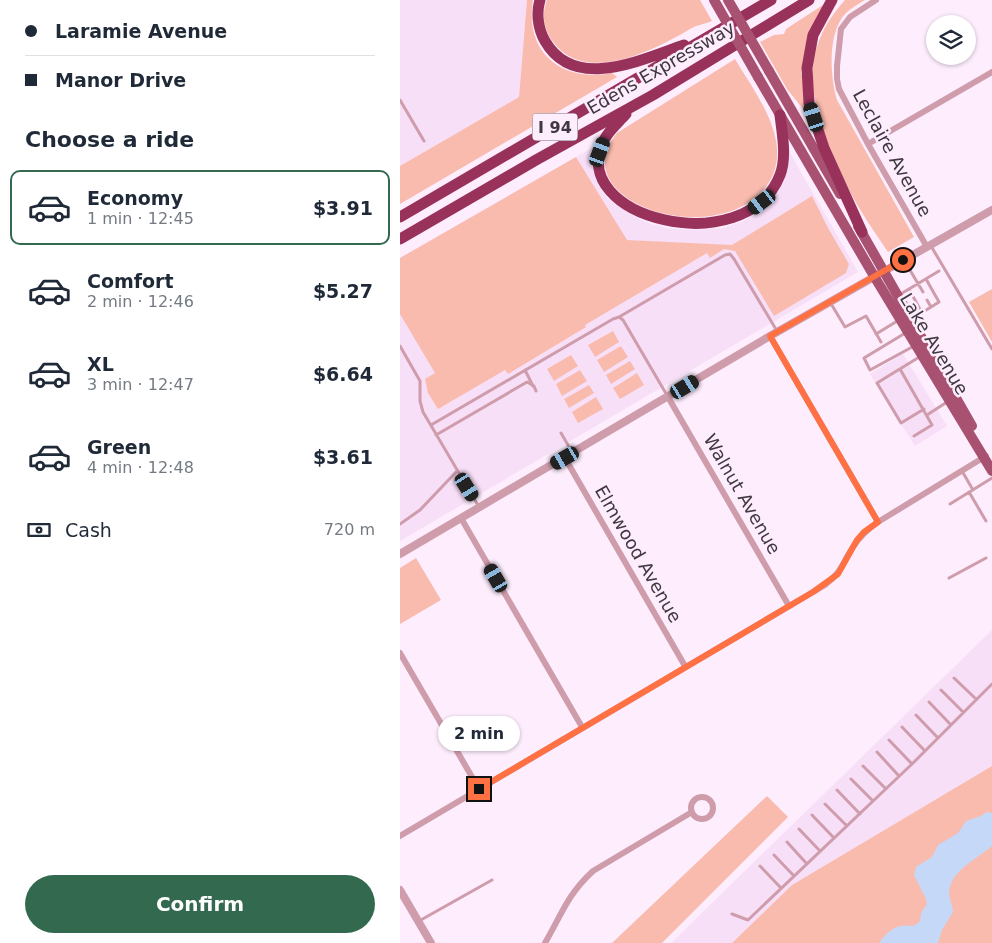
<!DOCTYPE html>
<html lang="en">
<head>
<meta charset="utf-8">
<style>
	:root { --surface:#fff; --page:#f2f2f3; --text:#1f2937; --muted:#747a83; --line:#e0e1e3; --accent:#33694f }
	body { margin:0; font-family:"DejaVu Sans",sans-serif; background:var(--page); color:var(--text); height:100vh; display:flex; flex-direction:column; font-size:19px; white-space:nowrap }
	* { box-sizing:border-box; margin:0 }
	p { font-size:16px; color:var(--muted) }
	.icon { flex:none; width:28px; height:28px; fill:none; stroke:currentColor; stroke-width:2; stroke-linecap:round; stroke-linejoin:round }
	.map { position:relative; flex:1; overflow:hidden }
	.drawer { display:flex; flex-direction:column; background:var(--surface); width:400px }
	.drawer>* { flex:none }
	.banner { display:grid; align-content:center; height:110px; padding:0 25px; background:var(--surface) }
	.buttons { position:absolute; left:526px; top:15px; display:grid; gap:10px }
	.buttons a { display:grid; place-items:center; width:50px; height:50px; border-radius:50%; background:var(--surface); box-shadow:0 1px 4px #0004; font-size:25px }
	.end { position:absolute; width:22px; height:22px; margin:-11px; border:6px solid #ff7043; background:#111; box-shadow:0 0 0 2px #111 }
	.from { border-radius:50% }
	.bubble { position:absolute; height:35px; border-radius:18px; background:var(--surface); box-shadow:0 1px 4px #0004; font-size:16px; font-weight:600; line-height:35px; text-align:center }
	.car { position:absolute; width:15px; height:30px; margin:-15px -8px; border-radius:6px; box-shadow:0 0 4px 1px #0007; background:linear-gradient(#222 24%,#8ab4d8 0 40%,#222 0 76%,#8ab4d8 0 86%,#222 0) }
	.banner b { display:flex; align-items:center; gap:18px; height:48px; font-size:19px }
	.banner b+b { border-top:1px solid var(--line) }
	.banner i { width:12px; height:12px; background:var(--text) }
	ul { padding:0; list-style:none }
	li { display:flex; align-items:center; gap:15px; height:75px; margin:0 10px 8px; padding:0 15px; border:2px solid transparent; border-radius:10px }
	li div { flex:1 }
	li b { display:block; font-size:19px }
	li em { font-style:normal; font-weight:600 }
	li.current { border-color:var(--accent) }
	li>.icon { width:45px; height:45px; stroke-width:1.5 }
	h2 { padding:0 25px; font-size:22px; line-height:60px }
	.pay { display:flex; align-items:center; gap:12px; height:55px; padding:0 25px; font-size:19px }
	.pay p { margin-inline-start:auto }
	.button { display:flex; gap:10px; margin-top:auto; padding:10px 25px }
	.button a { flex:1; height:58px; border-radius:30px; background:var(--accent); color:#fff; font-size:20px; font-weight:600; line-height:58px; text-align:center }
	main { display:flex; flex:1; min-height:0 }
	.map>svg:first-child { display:block }
	.built { fill:#f8dff8 }
	.green { fill:#f9bbae }
	.water { fill:#c5d8f8 }
	.lines { fill:none; stroke-linecap:round; stroke-linejoin:round }
	.service { stroke:#cf9cab; stroke-width:3 }
	.minor { stroke:#cf9cab; stroke-width:6 }
	.tertiary { stroke:#cf9cab; stroke-width:8 }
	.primary { stroke:#a85170; stroke-width:10 }
	.motorway { stroke:#98325b; stroke-width:11 }
	.primary-bridge { stroke:#a85170; stroke-width:10 }
	.route { stroke:#ff7043; stroke-width:6 }
	.labels { text-anchor:middle; stroke-width:5; stroke-linejoin:round; paint-order:stroke }
	.shield { fill:#fdedfd; stroke:#796e79; stroke-width:1 }
	.shield-label { font-size:16px; font-weight:bold; fill:#403840 }
	.street-label { font-size:18px; fill:#403840; stroke:#fdedfd }
</style>
</head>
<body>
<main>
<section class="drawer">
<div class="banner">
<b><i class="from"></i>Laramie Avenue</b>
<b><i></i>Manor Drive</b>
</div>
<h2>Choose a ride</h2>
<ul>
<li class="current"><svg class="icon" aria-label="car" viewBox="0 0 24 24"><path d="M5 17H2v-5l4-1 3-4h7l3 4 3 1v5h-3M9 17h6M6 11h13"/><circle cx="7" cy="17" r="2"/><circle cx="17" cy="17" r="2"/></svg><div><b>Economy</b><p>1 min · 12:45</p></div><em>$3.91</em></li>
<li><svg class="icon" aria-label="car" viewBox="0 0 24 24"><path d="M5 17H2v-5l4-1 3-4h7l3 4 3 1v5h-3M9 17h6M6 11h13"/><circle cx="7" cy="17" r="2"/><circle cx="17" cy="17" r="2"/></svg><div><b>Comfort</b><p>2 min · 12:46</p></div><em>$5.27</em></li>
<li><svg class="icon" aria-label="car" viewBox="0 0 24 24"><path d="M5 17H2v-5l4-1 3-4h7l3 4 3 1v5h-3M9 17h6M6 11h13"/><circle cx="7" cy="17" r="2"/><circle cx="17" cy="17" r="2"/></svg><div><b>XL</b><p>3 min · 12:47</p></div><em>$6.64</em></li>
<li><svg class="icon" aria-label="car" viewBox="0 0 24 24"><path d="M5 17H2v-5l4-1 3-4h7l3 4 3 1v5h-3M9 17h6M6 11h13"/><circle cx="7" cy="17" r="2"/><circle cx="17" cy="17" r="2"/></svg><div><b>Green</b><p>4 min · 12:48</p></div><em>$3.61</em></li>
</ul>
<div class="pay"><svg class="icon" aria-label="cash" viewBox="0 0 24 24"><path d="M3 7h18v10H3z"/><circle cx="12" cy="12" r="2"/></svg>Cash<p>720 m</p></div>
<div class="button"><a>Confirm</a></div>
</section>
<div class="map">
<svg width="592" height="943" viewBox="0 0 592 943">
	<rect width="100%" height="100%" fill="#fdedfd"/>
	<path class="built" d="M0,0H127L119,97L0,166Z
		M195,146L192,164L194,176L200,188L208,199L235,217L251,224L268,228L290,230L322,228L341,222L360,212L372,201L381,187L386,175L389,151L458,272L0,541V258Z
		M503,354L547,426L515,446L470,374Z
		M592,630V766L392,885L332,943H271Z"/>
	<path class="green" d="M127,0H133C124,53 162,83 212,73L217,77L0,204V166L119,97Z
		M147,0H300L312,21C305,24 296,25 290,29C255,50 186,85 154,43C144,31 141,15 147,0Z
		M445,0H465C458,4 451,8 446,13C427,32 430,77 437,100L514,237L488,252C479,238 469,225 461,211C448,190 438,168 429,146C407,91 403,46 445,0Z
		M423,5L403,60L401,74L403,77L407,114L387,89L360,42L374,35L384,34L386,29Z
		M335,59C351,86 374,116 377,148C378,164 374,178 363,190C311,250 162,201 217,133Z
		M176,157L227,240L332,245L412,196L428,228L449,264L446,273L374,316L335,251L324,249L310,258L307,253L185,325L186,327L108,374L105,370L38,409L28,393L25,379L35,373L0,314V258Z
		M592,289V342L569,302Z
		M213,331L219,342L195,357L188,345Z
		M221,346L228,357L204,372L197,360Z
		M171,355L178,366L154,381L147,369Z
		M230,361L235,369L211,384L206,375Z
		M180,370L187,381L162,396L156,384Z
		M237,373L244,385L220,399L213,388Z
		M189,385L194,393L169,408L164,399Z
		M196,397L203,409L178,423L172,412Z
		M16,558L41,600L0,624V568Z
		M592,766V943H332L392,885Z
		M367,796L388,817L262,943H212Z"/>
	<path class="water" d="M587,812L592,813V846C577,859 551,870 549,892C549,899 553,906 553,912L542,930L538,943H479C484,936 492,927 501,926C509,925 514,928 520,921L521,913L527,904L526,899L514,875L516,867L532,857L538,845L558,833L566,821L581,816Z"/>
	<g class="lines">
		<path class="service" d="M0,100L24,141
			M531,246L592,349
			M504,260L523,292
			M509,289L522,313
			M499,295L539,271
			M527,300L531,307
			M430,302L445,327L466,316L481,342
			M219,317L325,255L330,254L334,259L377,331
			M512,319L539,302L526,279
			M507,332L464,358L470,370L514,346
			M476,334L499,320
			M0,346L20,381V401L23,412L79,507
			M521,356L477,383L501,423L524,409
			M500,369L532,425L514,436
			M125,370L133,386
			M527,415L547,402
			M31,425L213,319L219,317L223,320L268,397
			M161,433L172,452
			M36,435L127,382L134,386L136,391
			M562,471L573,490
			M569,492L586,521
			M550,504L592,478
			M0,524L20,510L57,471
			M549,578L586,558
			M554,678L576,699
			M541,690L563,712
			M529,702L551,725
			M516,715L538,738
			M502,727L525,751
			M489,740L512,764
			M477,752L499,776
			M463,766L486,789
			M451,779L473,801
			M437,790L460,814
			M425,804L447,826
			M412,815L434,838
			M399,829L420,851
			M387,842L407,864
			M374,855L394,876
			M360,866L381,888
			M332,914L348,920L512,764L592,684
			M19,921L92,880"/>
		<path class="minor" d="M476,0L450,17L441,29L437,66V79L439,89L468,144L527,247
			M468,144L592,72
			M370,336L478,522
			M268,397L389,606
			M165,458L285,666
			M61,518L182,727
			M0,653L79,789
			M291 808a11 11 0 1 1 22 0a11 11 0 1 1-22 0Z
			M0,836L425,585C443,571 442,563 453,547C460,536 468,529 478,522L586,456
			M145,943C162,914 167,895 193,871L292,812"/>
		<path class="tertiary" d="M0,554L370,336L592,210
			M0,890L31,943"/>
		<path class="primary" d="M369,71L440,194
			M358,77L474,276L592,471
			M458,226L572,426"/>
		<path class="motorway" d="M140,0C136,13 138,29 145,41C174,92 241,60 284,45
			M432,0L413,35L407,68L409,103L424,148L462,232
			M226,114C219,122 209,130 204,140C164,218 346,263 380,175C387,157 382,133 380,115
			M0,217L371,0
			M0,239L136,160L253,95L409,0"/>
		<path class="primary-bridge" d="M314,0L358,77
			M328,0L369,71"/>
	</g>
	<g class="lines">
		<path class="route" d="M79,789L413,592L438,574L457,540L464,532L478,522L370,336L503,260"/>
	</g>
	<g class="labels">
		<rect class="shield" x="132.5" y="113.5" width="45" height="27" rx="4"/>
		<g class="shield-label">
			<text x="155" y="133">I 94</text>
		</g>
		<g class="street-label">
			<text transform="translate(261 68) rotate(-30)" y="6">Edens Expressway</text>
			<text transform="translate(492 153) rotate(61)" y="6">Leclaire Avenue</text>
			<text transform="translate(534 344) rotate(59)" y="6">Lake Avenue</text>
			<text transform="translate(342 494) rotate(60)" y="6">Walnut Avenue</text>
			<text transform="translate(238 554) rotate(60)" y="6">Elmwood Avenue</text>
		</g>
	</g>
</svg>
<div class="buttons">
<a><svg class="icon" aria-label="layers" viewBox="0 0 24 24"><path d="M12 4l9 5-9 5-9-5zM3 14l9 5 9-5"/></svg></a>
</div>
<i class="end from" style="left:503px;top:260px"></i>
<i class="end" style="left:79px;top:789px"></i>
<div class="bubble" style="left:38px;top:716px;width:82px">2 min</div>
<i class="car" style="left:414px;top:117px;rotate:342deg"></i>
<i class="car" style="left:200px;top:152px;rotate:20deg"></i>
<i class="car" style="left:362px;top:202px;rotate:233deg"></i>
<i class="car" style="left:285px;top:387px;rotate:59deg"></i>
<i class="car" style="left:165px;top:458px;rotate:240deg"></i>
<i class="car" style="left:67px;top:487px;rotate:148deg"></i>
<i class="car" style="left:96px;top:578px;rotate:330deg"></i>
</div>
</main>
</body>
</html>
